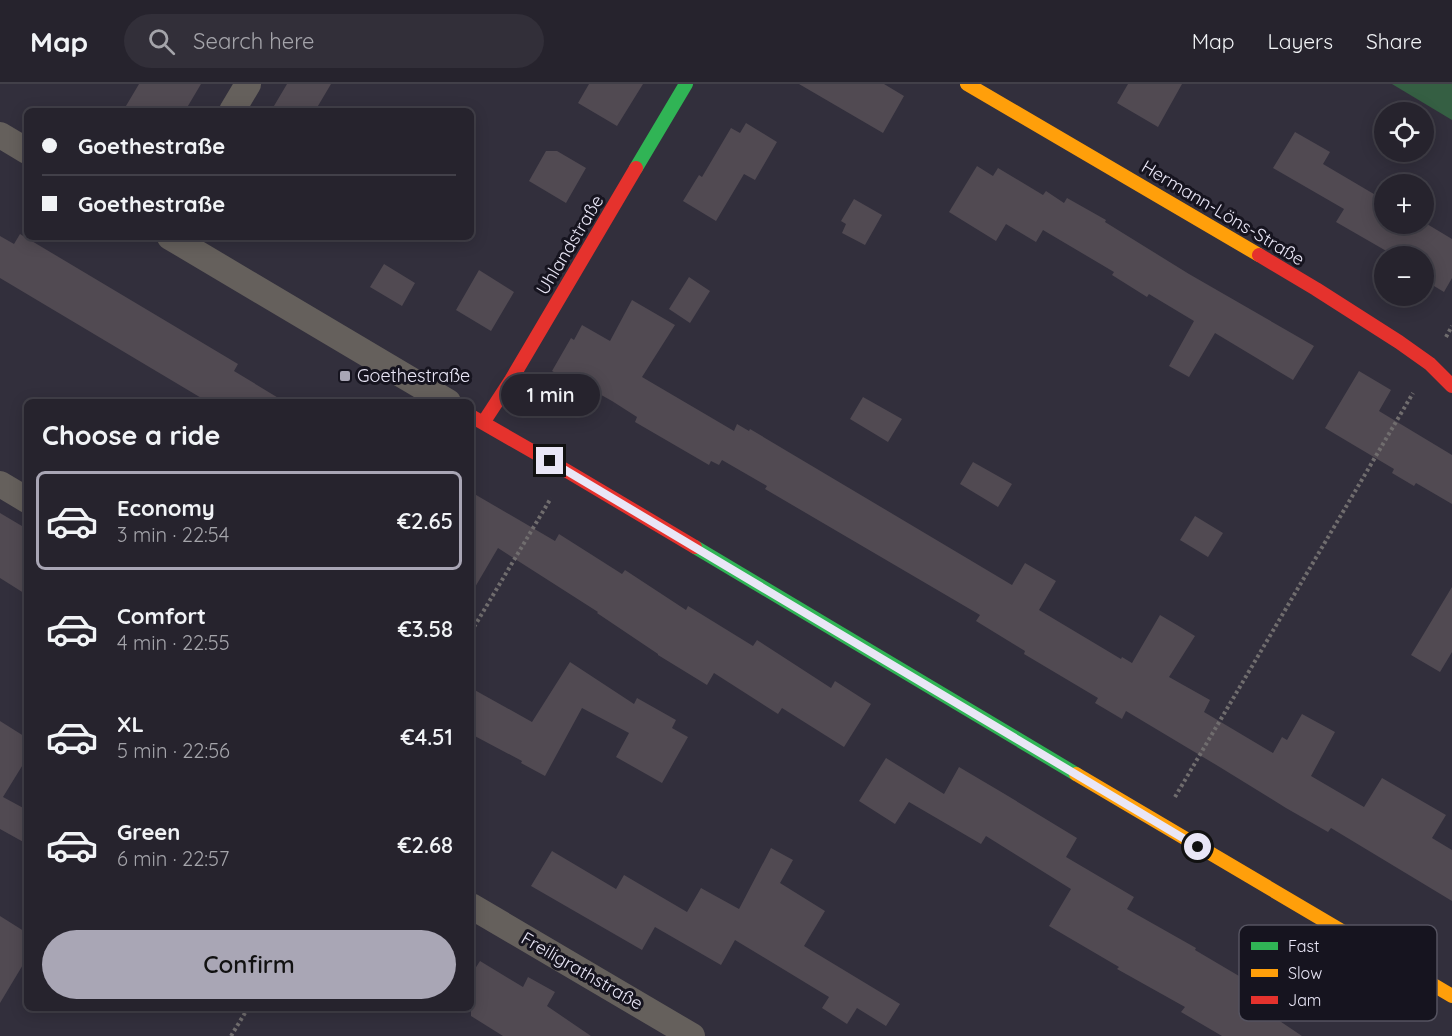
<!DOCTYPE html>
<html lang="en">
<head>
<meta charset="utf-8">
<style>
	:root { --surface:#26232d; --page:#322f39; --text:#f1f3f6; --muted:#a4a4aa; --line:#424049; --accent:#a9a6b5 }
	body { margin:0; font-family:Quicksand,sans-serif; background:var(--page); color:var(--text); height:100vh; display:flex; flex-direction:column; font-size:22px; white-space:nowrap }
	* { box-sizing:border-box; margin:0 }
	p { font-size:20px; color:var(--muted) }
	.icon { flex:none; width:33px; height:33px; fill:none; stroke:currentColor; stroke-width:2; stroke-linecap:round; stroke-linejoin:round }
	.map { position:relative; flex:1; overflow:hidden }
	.drawer { position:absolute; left:24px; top:315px; width:450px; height:612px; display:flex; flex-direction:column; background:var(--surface); border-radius:9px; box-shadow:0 3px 15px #0003,0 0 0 2px var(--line) }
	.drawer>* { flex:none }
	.hud { position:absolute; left:24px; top:24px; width:450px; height:132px; border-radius:9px; box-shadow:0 3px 15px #0003,0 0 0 2px var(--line); display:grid; align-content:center; height:132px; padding:0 18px; background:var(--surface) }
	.buttons { position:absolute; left:1374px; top:18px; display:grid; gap:12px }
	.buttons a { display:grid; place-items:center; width:60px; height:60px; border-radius:50%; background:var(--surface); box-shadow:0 3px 15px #0003,0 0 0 2px var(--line); font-size:30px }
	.end { position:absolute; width:27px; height:27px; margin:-14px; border:8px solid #e9e6f6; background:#111; box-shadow:0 0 0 3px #111 }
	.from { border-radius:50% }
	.bubble { position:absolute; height:42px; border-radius:21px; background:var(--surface); box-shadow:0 3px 15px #0003,0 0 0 2px var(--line); font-size:20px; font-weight:600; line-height:42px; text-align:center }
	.hud b { display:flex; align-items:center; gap:21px; height:57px; font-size:22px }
	.hud b+b { border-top:2px solid var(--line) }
	.hud i { width:15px; height:15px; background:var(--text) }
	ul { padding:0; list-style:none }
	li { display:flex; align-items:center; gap:18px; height:99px; margin:0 12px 9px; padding:0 6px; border:3px solid transparent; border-radius:9px }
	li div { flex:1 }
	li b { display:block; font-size:22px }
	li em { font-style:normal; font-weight:600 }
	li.on { border-color:var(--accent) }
	li>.icon { width:54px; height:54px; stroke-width:1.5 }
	h2 { padding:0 18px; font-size:27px; line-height:72px }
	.primary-button { display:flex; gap:12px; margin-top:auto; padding:12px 18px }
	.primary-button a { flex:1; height:69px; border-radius:36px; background:var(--accent); color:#111; font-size:24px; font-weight:600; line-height:69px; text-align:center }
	header { display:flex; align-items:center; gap:36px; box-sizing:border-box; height:84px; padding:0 30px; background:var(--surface); border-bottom:2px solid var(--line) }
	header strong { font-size:28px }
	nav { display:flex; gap:33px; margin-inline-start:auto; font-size:21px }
	.search { width:420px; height:54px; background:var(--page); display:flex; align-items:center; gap:15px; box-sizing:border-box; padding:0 21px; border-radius:33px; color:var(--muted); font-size:22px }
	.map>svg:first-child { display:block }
	.forest { fill:#355f43 }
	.building { fill:#514a52 }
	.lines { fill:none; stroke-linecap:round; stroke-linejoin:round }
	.path { stroke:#706d6e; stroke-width:4; stroke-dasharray:3 3; stroke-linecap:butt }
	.street { stroke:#65605c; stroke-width:26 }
	.fast { stroke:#30b455; stroke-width:14 }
	.slow { stroke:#ff9f0a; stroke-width:14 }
	.jam { stroke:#e5322d; stroke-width:14 }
	.route { stroke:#e9e6f6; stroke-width:8 }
	.poi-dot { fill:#a9a6b5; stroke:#16141f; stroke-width:2 }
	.labels { text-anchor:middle; stroke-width:6; stroke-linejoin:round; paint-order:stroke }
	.street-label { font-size:18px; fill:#e9e6f6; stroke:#16141f }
	.poi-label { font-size:18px; fill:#e9e6f6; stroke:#16141f; text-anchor:start }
	.key { fill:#16141f; stroke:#555360; stroke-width:1.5 }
	.key-label { font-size:16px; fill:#e9e6f6 }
</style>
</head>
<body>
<header>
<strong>Map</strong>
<div class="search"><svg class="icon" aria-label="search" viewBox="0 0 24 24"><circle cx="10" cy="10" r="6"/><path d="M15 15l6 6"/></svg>Search here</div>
<nav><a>Map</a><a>Layers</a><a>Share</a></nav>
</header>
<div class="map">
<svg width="1452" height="952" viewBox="0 0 1452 952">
	<rect width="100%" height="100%" fill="#322f3c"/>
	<path class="forest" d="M1392,0H1452V36Z"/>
	<path class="building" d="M139,0H201L185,27H123Z
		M287,0H331L315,27H271Z
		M589,0H643L617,42L578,19Z
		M799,0H884L904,12L883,49Z
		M1128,0H1182L1158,43L1117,19Z
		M746,39L777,58L755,96L744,90L716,137L683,117L699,91L702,93L731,44L740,49Z
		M1295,48L1330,68L1323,80L1384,116V140H1427L1452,155V194L1444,208L1424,196V172H1395L1336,138L1344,125L1273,84Z
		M546,67H557L586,84L566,119L529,97Z
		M977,82L993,92L998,84L1043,111L1046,107L1064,119L1067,114L1106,136L1105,138L1189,190L1314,262L1293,296L1215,249L1189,293L1169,282L1194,237L1149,210L1147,213L1112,191L1114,188L1043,146L1036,158L1006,140L996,157L949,128Z
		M854,115L882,131L865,161L842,149L846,140L841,137Z
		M20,150L238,280L234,287L285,318H208L0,194V152L14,160Z
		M384,180L415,199L402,222L370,203Z
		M479,186L514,208L491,247L456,226Z
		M689,193L710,207L690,239L669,225Z
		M632,216L675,241L642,293L734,347L737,340L749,347L750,345L1012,501L1025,479L1056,497L1039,526L1121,575L1122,573L1132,579L1160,531L1177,541L1195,552L1169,593L1210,616L1204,628L1273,669L1282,653L1287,656L1302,630L1335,648L1311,692L1364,723L1382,694L1446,731L1432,754L1452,766V817L1331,744L1328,748L1286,724L1218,682L1126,627L1122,635L1095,619L1098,614L1024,570L1025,567L976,537L980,531L765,405L767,402L722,376L719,381L711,377L709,381L635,338L637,333L612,317L587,303L585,305L552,287L571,254L574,256L582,241L610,257Z
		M1359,287L1391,306L1379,327L1452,371V420L1416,399L1414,402L1392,389L1394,385L1325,344Z
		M863,313L902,335L888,358L850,335Z
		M973,378L1012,400L998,423L960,400Z
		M471,408L555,457L559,450L622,490L625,486L686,526L688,522L753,562L757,556L831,604L835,597L871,620L844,663L782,624L778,630L714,589L707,601L658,571V570L597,529L598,528L498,464L471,510Z
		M0,429L27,445V511L0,494Z
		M1195,432L1223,449L1208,473L1180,456Z
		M1452,503V568L1440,588L1411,571Z
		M570,578L634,620L637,614L676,636L672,644L688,653L662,699L616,673L629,649L582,624L545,692L521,679L522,677L471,650V604L532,638Z
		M0,637L27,654V674L3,713L27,726V760L0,745Z
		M886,674L944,710L959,683L1003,709L1077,754L1066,773L1134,813L1127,825L1196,864L1195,866L1261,905L1253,919L1302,952H1222L1181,928L1185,923L1117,885L1119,883L1049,842L1071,805L986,752L981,760L909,718L895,740L859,717Z
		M771,764L793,776L780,799L825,827L804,862L900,920L886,942L857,924L847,940L822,924L829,913L735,856L721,881L655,843L642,866L531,802L552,767L616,805L624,791L687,828L701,804L739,825Z
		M0,832L27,849V874L0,919Z
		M480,877L523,903L528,893L555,908L547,922L591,952H503L471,932V891Z"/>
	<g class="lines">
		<path class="path" d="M1446,253L1452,242
			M471,548L551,414
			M1175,713L1413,309
			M231,952L248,924"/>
		<path class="street" d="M232,27L248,0
			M0,51L27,67
			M170,153L448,318
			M0,400L27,416
			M471,822L692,952"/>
		<path class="fast" d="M636,84L686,0
			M695,463L1076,690"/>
		<path class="slow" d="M967,0L1259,171
			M1076,690L1452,912"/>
		<path class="jam" d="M1259,171L1316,205L1399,258L1430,280L1452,302
			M471,332L567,387L695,463
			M483,339L511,296L636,84"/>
	</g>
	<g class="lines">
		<path class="route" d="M550,377L1198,763"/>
	</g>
	<rect class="poi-dot" x="339" y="286" width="12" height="12" rx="3"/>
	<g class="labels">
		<g class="street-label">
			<text transform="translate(1223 129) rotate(31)" y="6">Hermann-Löns-Straße</text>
			<text transform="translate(570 161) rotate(-59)" y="6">Uhlandstraße</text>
			<text transform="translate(582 887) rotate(30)" y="6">Freiligrathstraße</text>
		</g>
		<g class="poi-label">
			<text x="357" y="298">Goethestraße</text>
		</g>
	</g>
	<rect x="1239" y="841" width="198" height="96" rx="9" class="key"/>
	<rect x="1251" y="858" width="27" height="8" fill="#30b455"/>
	<rect x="1251" y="885" width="27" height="8" fill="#ff9f0a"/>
	<rect x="1251" y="912" width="27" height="8" fill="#e5322d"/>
	<g class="key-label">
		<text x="1288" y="868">Fast</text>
		<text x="1288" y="895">Slow</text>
		<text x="1288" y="922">Jam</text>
	</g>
</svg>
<div class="buttons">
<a><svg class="icon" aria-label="locate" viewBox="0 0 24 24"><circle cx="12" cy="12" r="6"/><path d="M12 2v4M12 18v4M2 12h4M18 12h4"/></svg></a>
<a>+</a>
<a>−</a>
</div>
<i class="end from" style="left:1198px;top:763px"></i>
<i class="end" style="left:550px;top:377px"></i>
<div class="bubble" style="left:501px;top:290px;width:99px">1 min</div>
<div class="hud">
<b><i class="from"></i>Goethestraße</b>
<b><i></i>Goethestraße</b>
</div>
<section class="drawer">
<h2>Choose a ride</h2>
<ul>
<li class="on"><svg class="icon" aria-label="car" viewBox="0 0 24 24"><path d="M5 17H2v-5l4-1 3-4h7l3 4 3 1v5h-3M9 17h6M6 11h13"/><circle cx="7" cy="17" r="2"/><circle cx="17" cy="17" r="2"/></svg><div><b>Economy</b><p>3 min · 22:54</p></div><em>€2.65</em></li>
<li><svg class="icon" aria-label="car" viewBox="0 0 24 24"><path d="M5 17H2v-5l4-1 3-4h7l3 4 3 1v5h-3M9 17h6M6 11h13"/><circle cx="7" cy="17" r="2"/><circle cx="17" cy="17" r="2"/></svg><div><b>Comfort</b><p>4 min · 22:55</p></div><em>€3.58</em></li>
<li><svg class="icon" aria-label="car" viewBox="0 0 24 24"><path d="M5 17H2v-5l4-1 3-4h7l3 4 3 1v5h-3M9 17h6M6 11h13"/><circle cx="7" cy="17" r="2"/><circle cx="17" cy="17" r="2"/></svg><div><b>XL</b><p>5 min · 22:56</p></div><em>€4.51</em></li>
<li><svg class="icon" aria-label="car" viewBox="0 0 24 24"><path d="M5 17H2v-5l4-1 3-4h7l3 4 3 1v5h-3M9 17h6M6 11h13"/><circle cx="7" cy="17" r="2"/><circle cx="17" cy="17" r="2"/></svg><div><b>Green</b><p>6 min · 22:57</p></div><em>€2.68</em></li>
</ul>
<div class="primary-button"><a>Confirm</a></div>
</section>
</div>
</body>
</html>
